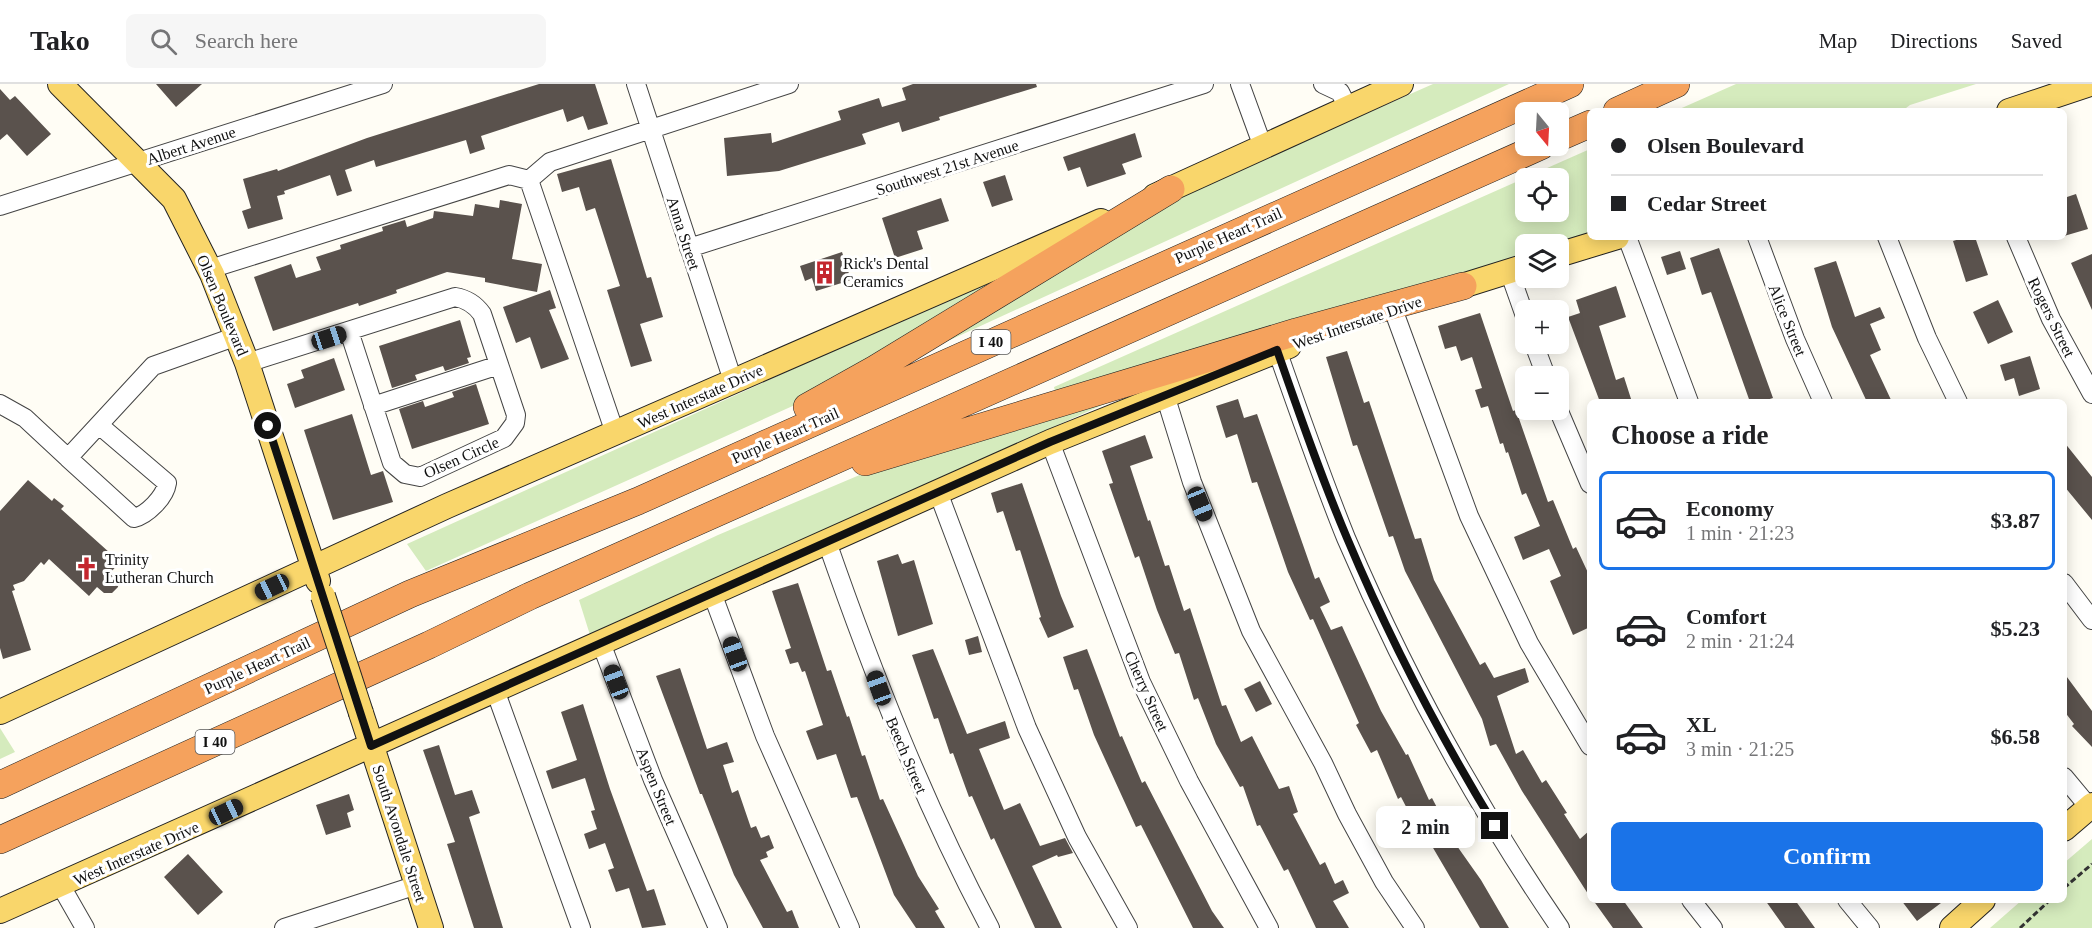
<!DOCTYPE html>
<html lang="en">
<head>
<meta charset="utf-8">
<style>
	:root { --surface:#fff; --page:#f6f6f6; --text:#202124; --muted:#757577; --line:#e0e0e0; --accent:#1a73e8 }
	body { margin:0; font-family:Georgia,serif; background:var(--page); color:var(--text); height:100vh; display:flex; flex-direction:column; font-size:22px; white-space:nowrap }
	* { box-sizing:border-box; margin:0 }
	p { font-size:20px; color:var(--muted) }
	.icon { flex:none; width:33px; height:33px; fill:none; stroke:currentColor; stroke-width:2; stroke-linecap:round; stroke-linejoin:round }
	.map { position:relative; flex:1; overflow:hidden }
	.sheet { position:absolute; left:1587px; top:315px; width:480px; height:504px; display:flex; flex-direction:column; background:var(--surface); border-radius:9px; box-shadow:0 3px 15px #0003 }
	.sheet>* { flex:none }
	.guide { position:absolute; left:1587px; top:24px; width:480px; height:132px; border-radius:9px; box-shadow:0 3px 15px #0003; display:grid; align-content:center; height:132px; padding:0 24px; background:var(--surface) }
	.needle { width:39px; rotate:162deg }
	.controls { position:absolute; left:1515px; top:18px; display:grid; gap:12px }
	.controls a { display:grid; place-items:center; width:54px; height:54px; border-radius:9px; background:var(--surface); box-shadow:0 3px 15px #0003; font-size:30px }
	.end { position:absolute; width:27px; height:27px; margin:-14px; border:8px solid #111; background:#fff; box-shadow:0 0 0 3px #fff }
	.from { border-radius:50% }
	.bubble { position:absolute; height:42px; border-radius:9px; background:var(--surface); box-shadow:0 3px 15px #0003; font-size:20px; font-weight:700; line-height:42px; text-align:center }
	.car { position:absolute; width:18px; height:36px; margin:-18px -9px; border-radius:8px; box-shadow:0 0 4px 2px #0007; background:linear-gradient(#222 24%,#8ab4d8 0 40%,#222 0 76%,#8ab4d8 0 86%,#222 0) }
	.guide b { display:flex; align-items:center; gap:21px; height:57px; font-size:22px }
	.guide b+b { border-top:2px solid var(--line) }
	.guide i { width:15px; height:15px; background:var(--text) }
	ul { padding:0; list-style:none }
	li { display:flex; align-items:center; gap:18px; height:99px; margin:0 12px 9px; padding:0 12px; border:3px solid transparent; border-radius:9px }
	li div { flex:1 }
	li b { display:block; font-size:22px }
	li em { font-style:normal; font-weight:700 }
	li.current { border-color:var(--accent) }
	li>.icon { width:54px; height:54px; stroke-width:1.5 }
	h2 { padding:0 24px; font-size:27px; line-height:72px }
	.button { display:flex; gap:12px; margin-top:auto; padding:12px 24px }
	.button a { flex:1; height:69px; border-radius:9px; background:var(--accent); color:#fff; font-size:24px; font-weight:700; line-height:69px; text-align:center }
	header { display:flex; align-items:center; gap:36px; box-sizing:border-box; height:84px; padding:0 30px; background:var(--surface); border-bottom:2px solid var(--line) }
	header strong { font-size:28px }
	nav { display:flex; gap:33px; margin-inline-start:auto; font-size:21px }
	.search { width:420px; height:54px; background:var(--page); display:flex; align-items:center; gap:15px; box-sizing:border-box; padding:0 21px; border-radius:9px; color:var(--muted); font-size:22px }
	.map>svg:first-child { display:block }
	.green { fill:#d5ebbd; fill-rule:evenodd }
	.building { fill:#5a524d }
	.lines { fill:none; stroke-linecap:round; stroke-linejoin:round }
	.minor-casing { stroke:#444; stroke-width:20 }
	.major-casing { stroke:#222; stroke-width:26 }
	.highway-casing { stroke:#222; stroke-width:28 }
	.path { stroke:#333; stroke-width:3; stroke-dasharray:6 3; stroke-linecap:butt }
	.minor { stroke:#fff; stroke-width:18 }
	.major { stroke:#f9d66b; stroke-width:24 }
	.highway { stroke:#f5a25d; stroke-width:27 }
	.major-bridge-casing { stroke:#222; stroke-width:26; stroke-linecap:butt }
	.major-bridge { stroke:#f9d66b; stroke-width:24 }
	.route { stroke:#111; stroke-width:8 }
	.labels { text-anchor:middle; stroke-width:6; stroke-linejoin:round; paint-order:stroke }
	.shield { fill:#fff; stroke:#585858; stroke-width:1.5 }
	.shield-label { font-size:15px; font-weight:bold; fill:#111 }
	.street-label { font-size:16px; fill:#111; stroke:#fff }
	.poi-label { font-size:16px; fill:#111; stroke:#fff; text-anchor:start }
</style>
</head>
<body>
<header>
<strong>Tako</strong>
<div class="search"><svg class="icon" aria-label="search" viewBox="0 0 24 24"><circle cx="10" cy="10" r="6"/><path d="M15 15l6 6"/></svg>Search here</div>
<nav><a>Map</a><a>Directions</a><a>Saved</a></nav>
</header>
<div class="map">
<svg width="2092" height="844" viewBox="0 0 2092 844">
	<rect width="100%" height="100%" fill="#fffdf5"/>
	<path class="green" d="M1433,0H1509L950,256L949,248L1161,120Z
		M1736,0H1976L1910,21L1902,27H1675Z
		M1590,65V150L1555,160H1526L1525,170L1314,236L1056,311L1054,303ZM1526,94H1558V128H1526Z
		M1016,184L815,312L426,487L407,460Z
		M1127,310L590,551L579,516L718,451L895,376Z
		M0,644L15,668L0,675Z
		M2092,755V844H1990L2022,816H2064V779Z"/>
	<path class="building" d="M156,0H202L176,23Z
		M539,0H595L608,40L588,46L583,32L567,38L563,25L481,52L485,65L470,70L466,56L376,83L374,76L345,86L352,107L337,112L330,91L284,107L285,110L277,112L283,135L248,145L242,127L251,124L243,95L277,85L278,87L367,54Z
		M913,0H1036L1037,3L939,33L940,36L902,48L899,38L862,50L866,60L779,87L727,92L724,54L771,49L772,59L841,36L838,27L879,14L882,23L906,16L902,4Z
		M0,5L10,16L15,12L51,50L27,72L7,50L0,56Z
		M1135,49L1142,73L1122,80L1126,90L1087,103L1080,83L1068,87L1063,73Z
		M611,75L647,194L651,193L663,233L640,240L652,277L631,283L607,206L620,202L595,124L586,127L579,103L562,108L557,90Z
		M1005,91L1013,116L992,123L983,98Z
		M2076,110L2088,145L2064,152V114Z
		M941,114L949,137L917,147L923,165L895,174L882,134Z
		M500,116L522,120L512,175L542,180L537,208L485,198V194L447,188L396,206L397,209L359,222L358,219L273,247L254,193L291,180L296,194L321,186L316,173L341,165L340,161L383,147L382,143L405,136L407,143L433,134L434,127L473,132L475,120L499,124Z
		M1966,153H1975L1988,191L1966,198L1953,157Z
		M1719,164L1773,314L1760,318H1750L1711,208L1702,211L1690,174Z
		M1680,167L1686,185L1667,191L1661,173Z
		M842,168L851,196L816,207L812,194L805,197L800,182Z
		M2092,170V226L2071,179Z
		M1836,177L1855,233L1880,223L1885,234L1870,240L1881,266L1870,271L1892,318H1867L1832,243L1814,184Z
		M1616,202L1626,233L1599,242L1616,296L1624,293L1632,318H1600L1568,233L1580,229L1576,216Z
		M550,206L556,224L549,226L569,275L541,285L530,253L516,259L503,223Z
		M1998,216L2013,248L1988,260L1973,228Z
		M1480,229L1513,327L1516,326L1548,418L1553,416L1573,465L1576,463L1590,493V543L1573,551L1550,497L1561,492L1549,465L1523,476L1514,453L1540,442L1526,409L1522,411L1508,368L1506,369L1503,359L1500,360L1488,322L1481,324L1475,306L1482,304L1472,273L1461,277L1456,262L1445,265L1438,242Z
		M460,236L471,273L467,274L469,279L445,287L443,282L415,291L417,296L392,304L379,262Z
		M1347,267L1364,319L1369,317L1415,455L1421,454L1434,496L1480,581L1485,578L1494,594L1525,584L1529,598L1497,612L1516,670L1523,666L1542,699L1546,696L1567,729L1564,730L1580,755L1590,746V813L1522,707L1496,660L1490,662L1482,635L1405,487L1393,452L1389,453L1357,361L1353,362L1326,273Z
		M2030,272L2040,305L2019,312L2014,294L2005,297L2000,281Z
		M334,274L345,306L295,324L287,300L304,294L301,286Z
		M476,300L489,340L412,365L399,325L423,317L425,323L454,313L452,308Z
		M1238,315L1244,334L1257,330L1315,495L1319,493L1330,518L1320,523L1331,546L1342,542L1381,627L1406,671L1408,670L1429,716L1432,714L1457,762L1481,796L1509,844H1480L1429,757L1425,759L1401,713L1398,715L1377,666L1371,669L1356,641L1359,639L1313,535L1310,536L1288,488L1257,398L1252,399L1237,350L1226,354L1216,322Z
		M352,330L371,391L383,387L393,418L333,436L304,346Z
		M1145,351L1153,374L1130,382L1148,437L1150,436L1165,482L1169,481L1184,527L1190,524L1222,622L1226,621L1241,658L1252,652L1279,705L1289,702L1298,728L1293,730L1320,781L1325,778L1335,800L1343,796L1349,809L1333,817L1349,844H1316L1288,785L1284,787L1260,741L1257,742L1243,702L1240,703L1216,660L1198,614L1194,616L1179,569L1175,570L1157,526L1139,472L1135,474L1109,400L1113,399L1102,367Z
		M2064,358L2092,393V436L2064,402Z
		M28,396L52,417L54,414L64,422L61,425L120,478L111,488L119,495L118,503L112,509H104L97,503L89,512L49,475L44,481L41,478L24,497L13,501L15,506L12,507L31,566L3,575L0,564V427Z
		M1022,399L1061,512L1074,543L1048,554L1039,534L1041,533L1020,466L1016,467L1003,427L997,429L991,409Z
		M898,470L902,480L914,476L933,540L898,552L877,477Z
		M798,499L827,587L831,586L847,633L849,632L862,672L865,671L880,716L883,715L918,792L939,825L935,827L945,844H916L894,811L857,713L851,714L836,670L817,676L806,647L823,641L805,587L802,588L798,578L790,580L785,566L791,564L772,507Z
		M978,552L982,568L969,571L965,556Z
		M933,565L967,650L1005,637L1010,654L979,665L1004,726L1020,719L1040,762L1065,754L1073,769L1058,773L1057,771L1032,782L1062,844H1035L994,754L991,756L972,712L969,713L953,669L950,670L938,634L934,635L912,571Z
		M1087,565L1120,653L1122,652L1142,699L1145,697L1212,827L1224,844H1193L1141,741L1136,743L1094,651L1078,605L1074,606L1063,573Z
		M680,584L707,665L727,658L734,678L723,681L732,709L738,706L751,744L756,742L761,754L769,751L774,764L766,768L768,773L760,776L787,828L792,826L799,844H763L734,791L702,710H700L656,592Z
		M2064,589L2092,627V663L2072,642L2074,640L2064,627Z
		M1260,597L1272,620L1256,628L1244,605Z
		M583,620L610,705L647,807L654,805L666,841L642,844L629,804L616,808L608,786L614,784L605,759L589,765L584,750L597,745L591,727L595,726L585,694L552,705L546,687L577,676L561,628Z
		M439,661L455,711L472,706L480,729L469,733L503,844H474L447,760L455,758L423,666Z
		M349,710L354,726L347,729L351,743L326,751L316,721Z
		M188,770L223,808L198,831L164,793Z
		M1593,816H1623L1643,844H1613Z
		M1765,816H1795L1815,844H1785Z
		M1901,816H1945L1917,837Z"/>
	<g class="lines">
		<defs>
			<path id="minor" d="M636,0L733,297
				M1240,0L1263,63
				M1323,0L1340,8L1348,24
				M529,96L550,78L789,0
				M0,122L383,0
				M1627,153L1689,318
				M1757,153L1795,255L1823,318
				M1887,153L1927,254L1958,318
				M2016,153L2051,235L2092,310
				M689,164L1204,0
				M210,185L509,91L529,96L615,349
				M1509,187L1526,235
				M1393,225L1469,432L1529,559L1590,662
				M1534,260L1546,292
				M1277,266C1299,329 1321,392 1346,454C1404,590 1476,721 1560,844
				M247,279L455,213C467,215 475,220 482,230L516,331L515,339L504,354L420,393L405,390L392,379L349,247
				M1165,311L1192,398L1251,547L1323,679L1347,730L1384,798L1415,844
				M0,320L25,334L68,374
				M373,322L499,281
				M1558,325L1590,400
				M99,341L167,399C165,413 147,431 134,434L68,374L153,282L237,252
				M1050,358L1141,598L1189,697L1269,844
				M938,408L1027,644L1077,753L1128,844
				M827,458C873,590 924,720 990,844
				M2064,499L2092,536
				M712,509L765,652L850,844
				M601,559L653,696L718,844
				M495,606L581,844
				M2064,693L2089,723
				M61,802L85,844
				M1691,816L1713,844
				M1847,816L1870,844
				M284,844L417,801"/>
			<path id="major" d="M60,0L174,115L212,190L247,279L318,497
				M2009,27L2090,0
				M1155,112L1401,0
				M1558,171L1617,153
				M1446,207L1526,182
				M0,628L447,422L1101,137
				M361,629L431,844
				M2064,745L2092,721
				M0,827L1050,358L1289,262
				M1952,844L1983,816"/>
			<path id="highway" d="M1617,27L1676,0
				M1558,54L1590,40
				M807,323L875,285L1171,105
				M865,378L1296,248L1463,202
				M0,701L410,510L638,417L1570,0
				M0,756L429,561L530,512L1541,62"/>
		</defs>
		<use href="#minor" class="minor-casing"/>
		<use href="#major" class="major-casing"/>
		<use href="#highway" class="highway-casing"/>
		<path class="path" d="M2064,804L2092,780
			M2020,844L2050,816"/>
		<use href="#minor" class="minor"/>
		<use href="#major" class="major"/>
		<use href="#highway" class="highway"/>
		<defs>
			<path id="major-bridge" d="M323,512L361,629"/>
		</defs>
		<use href="#major-bridge" class="major-bridge-casing"/>
		<use href="#major-bridge" class="major-bridge"/>
	</g>
	<g class="lines">
		<path class="route" d="M268,342L371,662L1050,358L1277,266C1299,329 1321,393 1347,454C1389,554 1439,650 1495,742"/>
	</g>
	<defs>
		<symbol id="building-bare" viewBox="-9 -9 18 18"><path d="M-4-6H4V6H1V3H-1V6H-4ZM-2.5-4.3h1.7v1.8h-1.7ZM.8-4.3h1.7v1.8H.8ZM-2.5-1h1.7V.8h-1.7ZM.8-1h1.7V.8H.8Z" fill="#c4262e" stroke="#fff" stroke-width="2.5" paint-order="stroke"/></symbol>
		<symbol id="church-bare" viewBox="-9 -9 18 18"><path d="M-1.2-6h2.4v3.5h3.3v2.4h-3.3V6h-2.4V-.1h-3.3v-2.4h3.3Z" fill="#c4262e" stroke="#fff" stroke-width="2.5" paint-order="stroke"/></symbol>
	</defs>
	<g fill-rule="evenodd">
		<use href="#building-bare" x="808" y="172" width="33" height="33"/>
		<use href="#church-bare" x="70" y="468" width="33" height="33"/>
	</g>
	<g class="labels">
		<g class="shield">
			<rect x="971.5" y="246" width="39" height="24" rx="4.5"/>
			<rect x="195.5" y="646" width="39" height="24" rx="4.5"/>
		</g>
		<g class="shield-label">
			<text x="991" y="263">I 40</text>
			<text x="215" y="663">I 40</text>
		</g>
		<g class="street-label">
			<text transform="translate(191 61) rotate(-18)" y="6">Albert Avenue</text>
			<text transform="translate(947 83) rotate(-18)" y="6">Southwest 21st Avenue</text>
			<text transform="translate(684 149) rotate(72)" y="6">Anna Street</text>
			<text transform="translate(1228 151) rotate(-24)" y="6">Purple Heart Trail</text>
			<text transform="translate(223 221) rotate(67)" y="6">Olsen Boulevard</text>
			<text transform="translate(2052 233) rotate(64)" y="6">Rogers Street</text>
			<text transform="translate(1788 236) rotate(68)" y="6">Alice Street</text>
			<text transform="translate(1357 238) rotate(-19)" y="6">West Interstate Drive</text>
			<text transform="translate(700 312) rotate(-24)" y="6">West Interstate Drive</text>
			<text transform="translate(785 351) rotate(-24)" y="6">Purple Heart Trail</text>
			<text transform="translate(461 373) rotate(-24)" y="6">Olsen Circle</text>
			<text transform="translate(257 581) rotate(-25)" y="6">Purple Heart Trail</text>
			<text transform="translate(1147 607) rotate(66)" y="6">Cherry Street</text>
			<text transform="translate(907 671) rotate(67)" y="6">Beech Street</text>
			<text transform="translate(657 702) rotate(68)" y="6">Aspen Street</text>
			<text transform="translate(400 749) rotate(72)" y="6">South Avondale Street</text>
			<text transform="translate(136 769) rotate(-24)" y="6">West Interstate Drive</text>
		</g>
		<g class="poi-label">
			<text x="843" y="185">Rick's Dental<tspan x="843" dy="18">Ceramics</tspan></text>
			<text x="105" y="481">Trinity<tspan x="105" dy="18">Lutheran Church</tspan></text>
		</g>
	</g>
</svg>
<div class="controls">
<a><svg class="needle" viewBox="-14 -14 28 28"><path d="M0-13l5 13h-10z" fill="#e53935"/><path d="M0 13l5-13h-10z" fill="#757577"/></svg></a>
<a><svg class="icon" aria-label="locate" viewBox="0 0 24 24"><circle cx="12" cy="12" r="6"/><path d="M12 2v4M12 18v4M2 12h4M18 12h4"/></svg></a>
<a><svg class="icon" aria-label="layers" viewBox="0 0 24 24"><path d="M12 4l9 5-9 5-9-5zM3 14l9 5 9-5"/></svg></a>
<a>+</a>
<a>−</a>
</div>
<i class="end from" style="left:268px;top:342px"></i>
<i class="end" style="left:1495px;top:742px"></i>
<div class="bubble" style="left:1376px;top:722px;width:99px">2 min</div>
<i class="car" style="left:329px;top:254px;rotate:72deg"></i>
<i class="car" style="left:1200px;top:420px;rotate:158deg"></i>
<i class="car" style="left:272px;top:503px;rotate:245deg"></i>
<i class="car" style="left:735px;top:570px;rotate:340deg"></i>
<i class="car" style="left:616px;top:598px;rotate:339deg"></i>
<i class="car" style="left:879px;top:604px;rotate:340deg"></i>
<i class="car" style="left:226px;top:728px;rotate:65deg"></i>
<div class="guide">
<b><i class="from"></i>Olsen Boulevard</b>
<b><i></i>Cedar Street</b>
</div>
<section class="sheet">
<h2>Choose a ride</h2>
<ul>
<li class="current"><svg class="icon" aria-label="car" viewBox="0 0 24 24"><path d="M5 17H2v-5l4-1 3-4h7l3 4 3 1v5h-3M9 17h6M6 11h13"/><circle cx="7" cy="17" r="2"/><circle cx="17" cy="17" r="2"/></svg><div><b>Economy</b><p>1 min · 21:23</p></div><em>$3.87</em></li>
<li><svg class="icon" aria-label="car" viewBox="0 0 24 24"><path d="M5 17H2v-5l4-1 3-4h7l3 4 3 1v5h-3M9 17h6M6 11h13"/><circle cx="7" cy="17" r="2"/><circle cx="17" cy="17" r="2"/></svg><div><b>Comfort</b><p>2 min · 21:24</p></div><em>$5.23</em></li>
<li><svg class="icon" aria-label="car" viewBox="0 0 24 24"><path d="M5 17H2v-5l4-1 3-4h7l3 4 3 1v5h-3M9 17h6M6 11h13"/><circle cx="7" cy="17" r="2"/><circle cx="17" cy="17" r="2"/></svg><div><b>XL</b><p>3 min · 21:25</p></div><em>$6.58</em></li>
</ul>
<div class="button"><a>Confirm</a></div>
</section>
</div>
</body>
</html>
